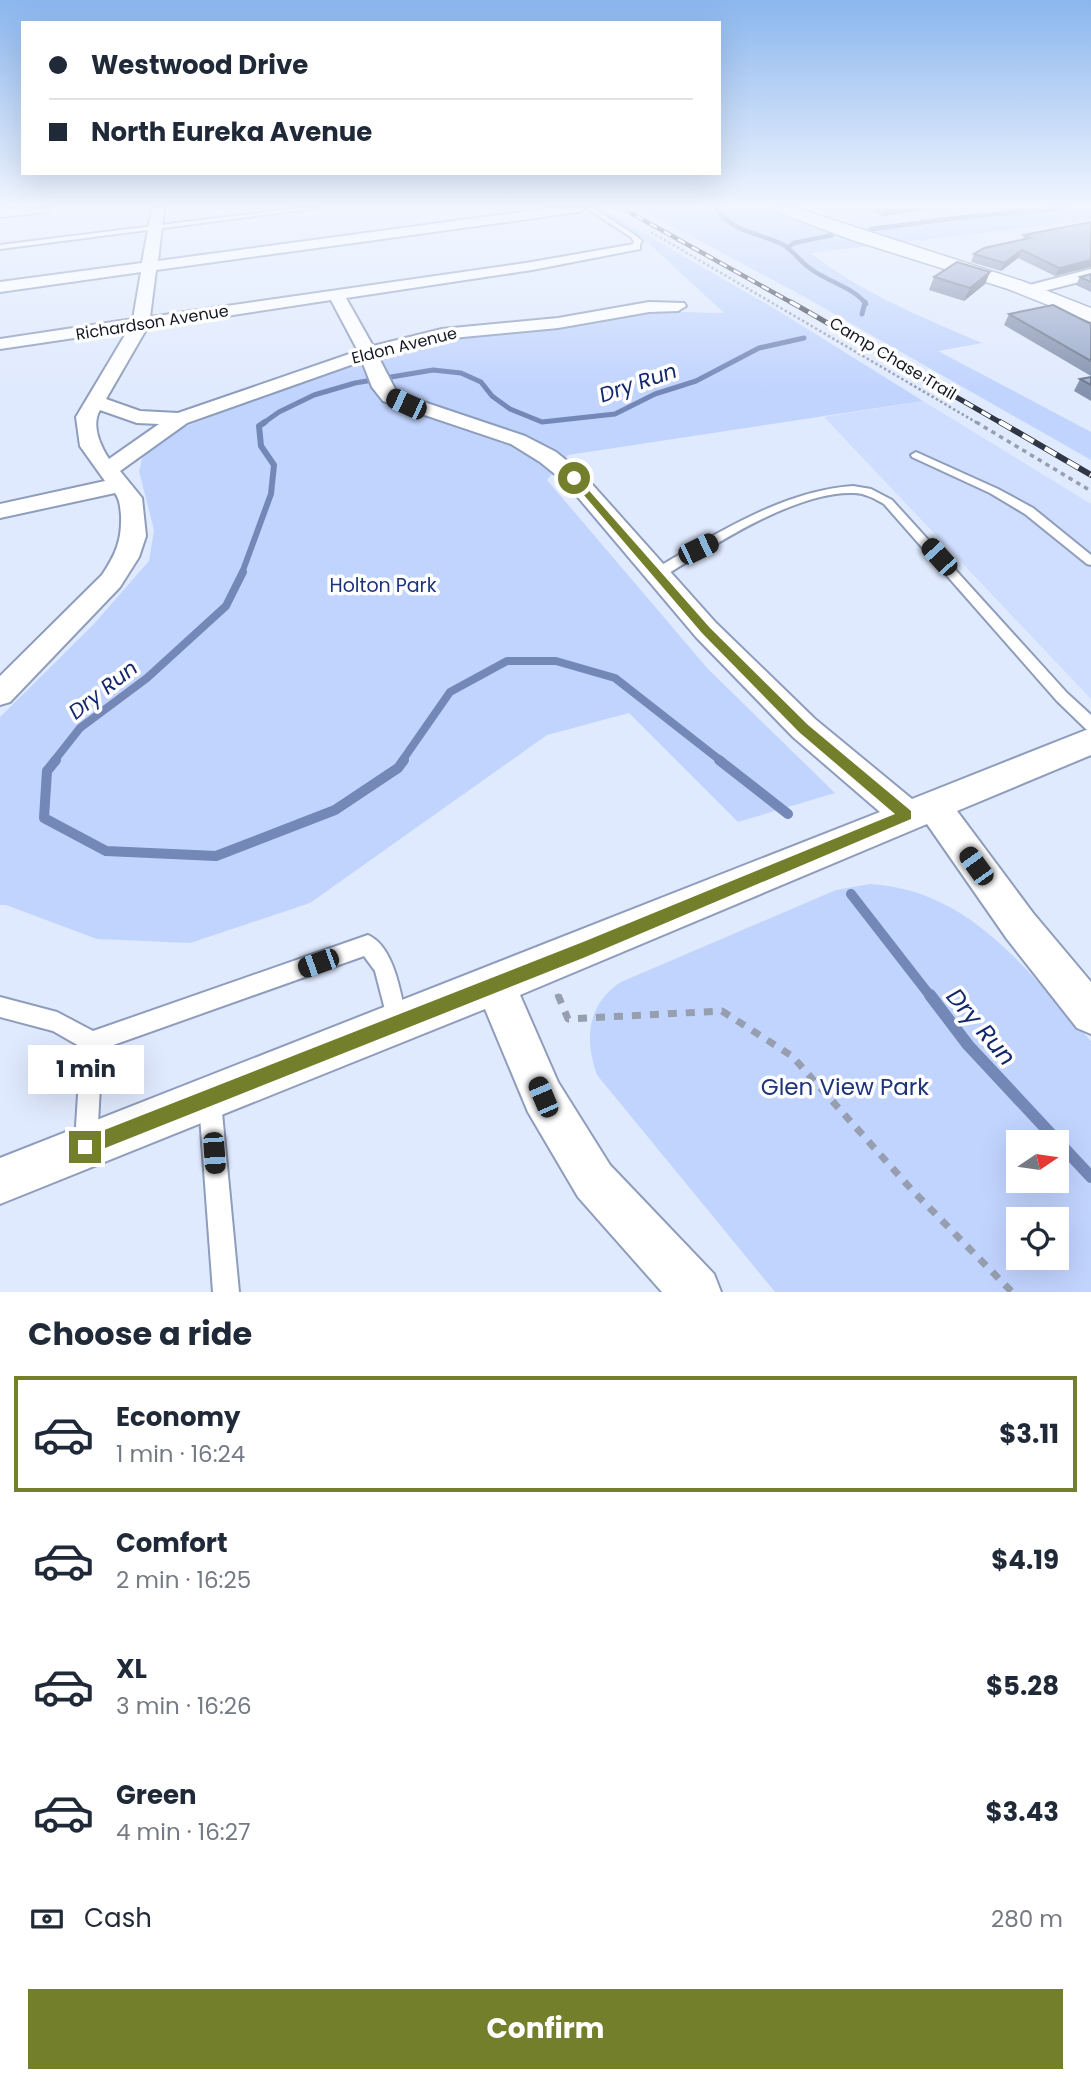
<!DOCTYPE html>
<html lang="en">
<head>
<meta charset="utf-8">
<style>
	:root { --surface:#fff; --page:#f6f6f7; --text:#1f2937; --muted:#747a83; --line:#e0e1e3; --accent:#747f2c }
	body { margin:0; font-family:Poppins,sans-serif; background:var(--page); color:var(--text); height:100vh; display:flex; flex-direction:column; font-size:26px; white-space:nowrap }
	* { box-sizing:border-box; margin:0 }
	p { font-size:23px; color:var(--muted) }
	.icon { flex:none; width:38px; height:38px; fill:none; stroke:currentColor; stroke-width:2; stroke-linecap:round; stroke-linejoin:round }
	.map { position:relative; height:1292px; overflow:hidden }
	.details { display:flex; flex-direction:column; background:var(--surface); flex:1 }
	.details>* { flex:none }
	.hud { position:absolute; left:21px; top:21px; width:700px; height:154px; border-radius:0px; box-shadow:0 7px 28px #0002; display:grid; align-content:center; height:154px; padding:0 28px; background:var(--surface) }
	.needle { width:46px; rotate:77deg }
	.controls { position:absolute; left:1006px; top:1130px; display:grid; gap:14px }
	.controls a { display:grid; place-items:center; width:63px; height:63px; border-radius:0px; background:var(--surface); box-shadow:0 7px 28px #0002; font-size:35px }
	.end { position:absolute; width:32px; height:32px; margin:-16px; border:9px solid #747f2c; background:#fff; box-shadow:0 0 0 4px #fff }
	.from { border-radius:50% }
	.bubble { position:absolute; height:49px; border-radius:0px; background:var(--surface); box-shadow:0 7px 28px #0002; font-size:23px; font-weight:700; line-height:49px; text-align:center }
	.car { position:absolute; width:21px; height:42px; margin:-21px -10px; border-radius:9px; box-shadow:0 0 5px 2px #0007; background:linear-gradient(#222 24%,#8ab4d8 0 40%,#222 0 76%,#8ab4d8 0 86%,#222 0) }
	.hud b { display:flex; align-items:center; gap:24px; height:66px; font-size:26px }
	.hud b+b { border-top:2px solid var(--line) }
	.hud i { width:18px; height:18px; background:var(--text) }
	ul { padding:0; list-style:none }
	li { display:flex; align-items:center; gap:21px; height:116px; margin:0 14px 10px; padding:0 14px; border:4px solid transparent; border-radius:0px }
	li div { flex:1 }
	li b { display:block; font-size:26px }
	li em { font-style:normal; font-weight:700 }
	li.current { border-color:var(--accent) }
	li>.icon { width:63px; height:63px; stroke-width:1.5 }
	h2 { padding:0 28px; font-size:32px; line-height:84px }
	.pay { display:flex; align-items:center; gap:18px; height:77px; padding:0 28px; font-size:26px }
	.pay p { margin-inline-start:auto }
	.primary-button { display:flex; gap:14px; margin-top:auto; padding:14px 28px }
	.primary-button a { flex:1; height:80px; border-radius:0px; background:var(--accent); color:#fff; font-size:28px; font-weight:700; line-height:80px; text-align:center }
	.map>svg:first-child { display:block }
	.built { fill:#cfddfe }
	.green { fill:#c1d4fe; fill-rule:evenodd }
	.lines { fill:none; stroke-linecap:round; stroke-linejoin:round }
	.stream-far5 { stroke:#7488b8; stroke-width:4.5 }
	.stream-far4 { stroke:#7488b8; stroke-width:5 }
	.stream-far3 { stroke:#7488b8; stroke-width:6 }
	.stream-far2 { stroke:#7488b8; stroke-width:8 }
	.stream-far1 { stroke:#7488b8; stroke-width:10 }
	.stream { stroke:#7488b8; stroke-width:12 }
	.service-casing { stroke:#8e9dbc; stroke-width:4 }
	.minor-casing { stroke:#8e9dbc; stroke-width:4 }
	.tertiary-casing { stroke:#8e9dbc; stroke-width:3 }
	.path-far3 { stroke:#969eaf; stroke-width:2.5; stroke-dasharray:2.5 2.5; stroke-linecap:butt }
	.path-far2 { stroke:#969eaf; stroke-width:3.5; stroke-dasharray:4.5 4.5; stroke-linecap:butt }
	.path-far1 { stroke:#969eaf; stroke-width:5; stroke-dasharray:7 7; stroke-linecap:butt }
	.path { stroke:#969eaf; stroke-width:7; stroke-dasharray:9 9; stroke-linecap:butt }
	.service { fill:#fff; fill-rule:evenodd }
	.minor { fill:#fff; fill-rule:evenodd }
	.tertiary { fill:#fff; fill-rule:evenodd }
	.rail-far2-casing { stroke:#313644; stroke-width:4.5 }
	.rail-far1-casing { stroke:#313644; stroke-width:5 }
	.rail-casing { stroke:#313644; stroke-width:6 }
	.rail-far2 { stroke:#fff; stroke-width:2.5; stroke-dasharray:8; stroke-linecap:butt }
	.rail-far1 { stroke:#fff; stroke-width:3.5; stroke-dasharray:10; stroke-linecap:butt }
	.rail { stroke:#fff; stroke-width:4.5; stroke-dasharray:13; stroke-linecap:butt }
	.wall { fill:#8693af }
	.shaded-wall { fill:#6d788e }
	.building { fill:#9cabcb; stroke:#6d788e; stroke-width:2 }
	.route { fill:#747f2c }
	.labels { text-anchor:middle; stroke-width:7; stroke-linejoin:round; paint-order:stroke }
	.far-street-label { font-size:16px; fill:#131824; stroke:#fff }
	.park-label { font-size:19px; fill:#1d347b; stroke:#fff }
	.water-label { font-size:21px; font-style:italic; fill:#12276e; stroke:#fff }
	.near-park-label { font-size:23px; fill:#1d347b; stroke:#fff }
	.near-water-label { font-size:24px; font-style:italic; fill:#12276e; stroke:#fff }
</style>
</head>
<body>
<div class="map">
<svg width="1091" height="1292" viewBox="0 0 1091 1292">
	<rect width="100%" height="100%" fill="#e0eafe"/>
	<path class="built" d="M923,401L1091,504V699L824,417Z"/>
	<path class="green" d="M594,208H600L777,310L923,401L568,455L547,480L708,669L835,793L738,822L629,713L547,735L310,903L190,943L97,939L6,905H0V717L93,625L149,561L154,530L139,471L144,452L169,433L339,367L350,366L407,344L463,333L641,311L724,313L645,240Z
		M638,208H781L843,230L1001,211L997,208H1091V219L1075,222L811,253C862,294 923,317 982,343L938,351L1091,432V460L803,296Z
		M870,884C972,890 1027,972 1091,1041V1292H775L597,1075C584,1040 587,1004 621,982L836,890ZM1018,1143H1057V1181H1018ZM1018,1220H1057V1258H1018Z"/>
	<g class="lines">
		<path class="stream-far5" d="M716,208C733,233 757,232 782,244C793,250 800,262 811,269C828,282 853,287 866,304
			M871,229L973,216L1068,208
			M787,248L794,243L832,235"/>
		<path class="stream-far4" d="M862,314L865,302
			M262,424L279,412L314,395L355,383L433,370L461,373L481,382L492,396L510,409L542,422L615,414L655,394L696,381L759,348L804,338"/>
		<path class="stream-far3" d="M242,573L271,494L274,465L261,446L259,426L265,422"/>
		<path class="stream-far2" d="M54,761L80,728L147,678L226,606L243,572
			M402,761L450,692L507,661H556L615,678L721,761"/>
		<path class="stream-far1" d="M56,760L47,771L44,818L106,851L216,856L335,810L398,768L404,760
			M719,760L788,814
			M851,894L931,997"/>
		<path class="stream" d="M930,995L968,1045L1091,1177"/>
		<defs>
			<path id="service" d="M299,208H318L0,249V245Z
				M586,208H593L635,235L642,241L638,248H632L634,241L631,237Z
				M916,452L998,489L1033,508L1091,555V565L1087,564L1025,514L990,493L912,457L911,455Z
				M853,486L871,489L892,500L1067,693L1091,715V731L1086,729L1057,701L884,504C875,499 865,493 854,493C797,490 710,547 663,577H653L652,574C660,564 676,557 688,550C738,521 794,490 853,486Z
				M368,935C395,947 401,996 407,1022L404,1029L397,1032L390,1029L375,971L364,956L102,1049L97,1142L94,1150L86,1153L78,1150L75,1142L81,1047L53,1031L0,1017V997L57,1012L93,1031Z
				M210,1091L218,1094L221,1102L239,1292H213L199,1102L202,1094Z"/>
			<path id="minor" d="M52,208L46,212L0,217V209Z
				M152,208H164L158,261L550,208H585L579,212L156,270L150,317L532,262L640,243V249L532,270L346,298L373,346L442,329L558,318L649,302L684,303L686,306L678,311L649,312L558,328L442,339L378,356L397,393L525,436L556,452L582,473L716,623L815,719L912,799L1091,728V755L957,811L1033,913L1091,982V1034L1077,1028L1007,939L927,824L520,995L558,1082L610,1165L714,1274L721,1292H662L578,1197L528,1112L485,1009L0,1204V1158L880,812L793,737L696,637L566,483L540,462L511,444L383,401L372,387L362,361L187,423L120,471L142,498L146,536L139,557L120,587L10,702L0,705V676L102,575C116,554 122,540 121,515C120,506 120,500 115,493L0,518V504L105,481L80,446L76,417L128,330L0,349V339L133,319L141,272L0,292V282L142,263ZM331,300L358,351L178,413L140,411L106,399L147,328ZM100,410L137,423L159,424L109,459C100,445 91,425 100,410Z
				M1091,269V279L1028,295L1020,290L1022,287Z"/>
			<path id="tertiary" d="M773,208H796L1022,281L1091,308V322L1008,289L852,240L775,211Z"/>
		</defs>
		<use href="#service" class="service-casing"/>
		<use href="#minor" class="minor-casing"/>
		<use href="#tertiary" class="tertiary-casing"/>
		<path class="path-far3" d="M651,232L979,424"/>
		<path class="path-far2" d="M976,422L1091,491"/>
		<path class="path-far1" d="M557,994L558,997"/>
		<path class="path" d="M558,995L568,1019L722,1011L792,1056L912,1190L1012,1292"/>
		<use href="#service" class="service"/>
		<use href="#minor" class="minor"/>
		<use href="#tertiary" class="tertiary"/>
		<defs>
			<path id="rail-far2" d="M622,208L794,304"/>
			<path id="rail-far1" d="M791,302L1003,424"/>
			<path id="rail" d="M1000,422L1091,475"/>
		</defs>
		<use href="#rail-far2" class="rail-far2-casing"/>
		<use href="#rail-far1" class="rail-far1-casing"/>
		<use href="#rail" class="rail-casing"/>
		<use href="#rail-far2" class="rail-far2"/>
		<use href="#rail-far1" class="rail-far1"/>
		<use href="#rail" class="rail"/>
	</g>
	<path class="wall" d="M865,208H941L883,216Z
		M1091,222L1055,276L1018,258L1001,271L971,262L974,254L1022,240L1024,235Z
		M990,272L985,284L964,301L929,290L934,277Z
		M1091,274V292L1076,285L1080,277Z
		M1009,314L1091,324V376L1004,325Z
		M1091,377V401L1074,391L1080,379Z"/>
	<path class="shaded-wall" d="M885,208H941L883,216Z
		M1022,250L1018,258L1001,271L1004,263Z
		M1091,260V267L1055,276L1059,268Z
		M990,272L985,284L964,301L970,288Z"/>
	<path class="building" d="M1091,222V260L1059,268L1022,250L1004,263L974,254L984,248L1030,238L1024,235Z
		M957,262L990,272L970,288L934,277Z
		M1091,274V282L1080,277Z
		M1053,305L1091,324V361L1009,314Z
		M1091,377V385L1080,379Z"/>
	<linearGradient id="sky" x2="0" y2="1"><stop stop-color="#8ab6ee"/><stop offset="0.53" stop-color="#f1f6ff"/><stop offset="1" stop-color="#f1f6ff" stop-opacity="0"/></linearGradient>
	<rect width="1091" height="389" fill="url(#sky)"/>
	<path class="route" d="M571,477H577L710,628L808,725L911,811V819L583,958L85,1156L79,1153L76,1147L79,1140L583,942L895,814L799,732L702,633L571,480Z"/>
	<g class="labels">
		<g class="far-street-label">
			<text transform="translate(152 322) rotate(-9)" y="6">Richardson Avenue</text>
			<text transform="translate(404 345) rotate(-14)" y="6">Eldon Avenue</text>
			<text transform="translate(893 358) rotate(31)" y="6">Camp Chase Trail</text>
		</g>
		<g class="park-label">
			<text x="383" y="592">Holton Park</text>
		</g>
		<g class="water-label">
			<text transform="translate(638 383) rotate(-19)" y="7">Dry Run</text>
			<text transform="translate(103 690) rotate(-38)" y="7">Dry Run</text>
		</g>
		<g class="near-park-label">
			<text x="845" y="1095">Glen View Park</text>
		</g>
		<g class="near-water-label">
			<text transform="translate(981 1027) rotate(50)" y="8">Dry Run</text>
		</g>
	</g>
</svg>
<div class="controls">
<a><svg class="needle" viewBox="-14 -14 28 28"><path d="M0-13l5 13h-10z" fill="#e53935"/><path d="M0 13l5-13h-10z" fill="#747a83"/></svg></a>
<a><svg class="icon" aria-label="locate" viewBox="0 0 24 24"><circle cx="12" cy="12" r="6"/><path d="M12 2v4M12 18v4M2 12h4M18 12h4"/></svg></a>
</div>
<i class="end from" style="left:574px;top:478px"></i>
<i class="end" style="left:85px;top:1147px"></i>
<div class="bubble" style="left:28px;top:1045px;width:116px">1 min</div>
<i class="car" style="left:406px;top:404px;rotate:295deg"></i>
<i class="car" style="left:698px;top:549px;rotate:64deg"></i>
<i class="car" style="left:939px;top:557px;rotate:318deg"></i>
<i class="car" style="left:976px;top:866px;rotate:324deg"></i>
<i class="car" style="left:318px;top:963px;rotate:250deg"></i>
<i class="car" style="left:543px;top:1097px;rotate:337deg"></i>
<i class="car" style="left:214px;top:1153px;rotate:176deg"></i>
<div class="hud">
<b><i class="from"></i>Westwood Drive</b>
<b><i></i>North Eureka Avenue</b>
</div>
</div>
<section class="details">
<h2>Choose a ride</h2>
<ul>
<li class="current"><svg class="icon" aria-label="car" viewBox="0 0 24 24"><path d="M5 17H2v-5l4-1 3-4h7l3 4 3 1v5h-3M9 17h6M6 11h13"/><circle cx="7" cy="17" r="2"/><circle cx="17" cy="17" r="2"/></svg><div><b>Economy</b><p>1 min · 16:24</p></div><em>$3.11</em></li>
<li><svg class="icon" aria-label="car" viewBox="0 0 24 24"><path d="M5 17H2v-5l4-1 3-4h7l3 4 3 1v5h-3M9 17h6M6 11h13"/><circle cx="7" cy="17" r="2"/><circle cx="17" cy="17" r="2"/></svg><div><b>Comfort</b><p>2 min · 16:25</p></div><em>$4.19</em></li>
<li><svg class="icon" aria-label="car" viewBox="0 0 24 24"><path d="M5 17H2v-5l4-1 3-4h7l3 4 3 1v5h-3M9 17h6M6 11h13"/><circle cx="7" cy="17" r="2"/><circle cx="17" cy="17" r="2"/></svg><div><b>XL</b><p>3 min · 16:26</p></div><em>$5.28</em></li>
<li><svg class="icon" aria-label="car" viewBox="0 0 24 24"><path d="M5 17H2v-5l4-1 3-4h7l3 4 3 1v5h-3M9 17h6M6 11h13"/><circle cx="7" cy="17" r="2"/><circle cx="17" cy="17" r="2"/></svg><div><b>Green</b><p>4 min · 16:27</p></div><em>$3.43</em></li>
</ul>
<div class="pay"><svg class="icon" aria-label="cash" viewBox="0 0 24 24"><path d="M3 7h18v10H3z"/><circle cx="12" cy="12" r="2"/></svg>Cash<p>280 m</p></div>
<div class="primary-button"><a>Confirm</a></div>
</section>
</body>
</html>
